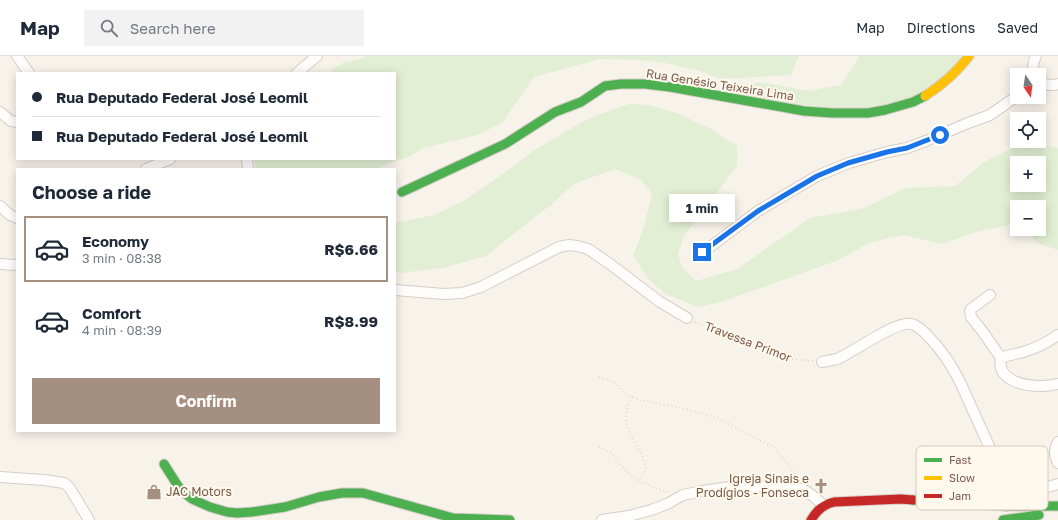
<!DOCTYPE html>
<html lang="en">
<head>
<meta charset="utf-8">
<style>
	:root { --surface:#fff; --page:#f2f2f3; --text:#1f2937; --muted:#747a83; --line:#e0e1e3; --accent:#a48f81 }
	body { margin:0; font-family:"Golos Text",sans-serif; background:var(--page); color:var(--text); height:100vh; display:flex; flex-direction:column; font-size:15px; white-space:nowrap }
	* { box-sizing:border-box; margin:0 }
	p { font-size:13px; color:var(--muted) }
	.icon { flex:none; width:22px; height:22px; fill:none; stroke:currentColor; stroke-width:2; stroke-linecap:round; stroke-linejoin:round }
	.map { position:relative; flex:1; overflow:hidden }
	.details { position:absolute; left:16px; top:112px; width:380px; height:264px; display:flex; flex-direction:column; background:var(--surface); border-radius:0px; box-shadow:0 2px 10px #0003 }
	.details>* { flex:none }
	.hud { position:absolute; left:16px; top:16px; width:380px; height:88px; border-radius:0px; box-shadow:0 2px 10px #0003; display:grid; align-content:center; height:88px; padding:0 16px; background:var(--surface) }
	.needle { width:26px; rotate:167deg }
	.controls { position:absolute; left:1010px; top:12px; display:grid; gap:8px }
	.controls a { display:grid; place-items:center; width:36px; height:36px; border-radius:0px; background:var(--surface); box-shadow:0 2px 10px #0003; font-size:20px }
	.end { position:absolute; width:18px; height:18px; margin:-9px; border:5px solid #1a73e8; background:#fff; box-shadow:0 0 0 2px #fff }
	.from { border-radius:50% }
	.bubble { position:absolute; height:28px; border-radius:0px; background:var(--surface); box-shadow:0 2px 10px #0003; font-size:13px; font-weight:700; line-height:28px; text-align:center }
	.hud b { display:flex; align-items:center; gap:14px; height:38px; font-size:15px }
	.hud b+b { border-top:1px solid var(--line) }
	.hud i { width:10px; height:10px; background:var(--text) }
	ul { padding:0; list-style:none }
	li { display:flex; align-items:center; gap:12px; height:66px; margin:0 8px 6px; padding:0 8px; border:2px solid transparent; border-radius:0px }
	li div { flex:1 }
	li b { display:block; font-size:15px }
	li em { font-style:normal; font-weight:700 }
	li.active { border-color:var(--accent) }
	li>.icon { width:36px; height:36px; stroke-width:1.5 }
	h2 { padding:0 16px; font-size:18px; line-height:48px }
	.button { display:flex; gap:8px; margin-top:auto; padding:8px 16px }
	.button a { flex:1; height:46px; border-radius:0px; background:var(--accent); color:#fff; font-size:16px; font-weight:700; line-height:46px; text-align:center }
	header { display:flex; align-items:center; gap:24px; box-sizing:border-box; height:56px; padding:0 20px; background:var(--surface); border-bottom:1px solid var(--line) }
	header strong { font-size:19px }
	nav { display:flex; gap:22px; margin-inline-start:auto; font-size:14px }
	.search { width:280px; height:36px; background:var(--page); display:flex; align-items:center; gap:10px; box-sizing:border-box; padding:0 14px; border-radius:0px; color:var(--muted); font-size:15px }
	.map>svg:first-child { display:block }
	.green { fill:#e3efd4; fill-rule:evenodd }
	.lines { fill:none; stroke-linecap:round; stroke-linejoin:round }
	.street-casing { stroke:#d6cec7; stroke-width:12 }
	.fast-casing { stroke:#d7cec7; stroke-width:11 }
	.slow-casing { stroke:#d7cec7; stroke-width:11 }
	.jam-casing { stroke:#d7cec7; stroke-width:11 }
	.path { stroke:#dad2cd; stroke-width:1.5; stroke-dasharray:1 3; stroke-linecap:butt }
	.street { stroke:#fefdfc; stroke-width:10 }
	.fast { stroke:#4caf50; stroke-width:9 }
	.slow { stroke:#ffc107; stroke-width:9 }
	.jam { stroke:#c62828; stroke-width:9 }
	.route { stroke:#1a73e8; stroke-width:5 }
	.labels { text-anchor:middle; stroke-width:4; stroke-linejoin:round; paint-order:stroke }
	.street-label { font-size:12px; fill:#785948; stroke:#fff8ec }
	.poi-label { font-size:12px; fill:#785948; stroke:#fff8ec; text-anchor:end }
	.key { fill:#fff8ec; stroke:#d6c8bb; stroke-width:1 }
	.key-label { font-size:11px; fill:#785948 }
</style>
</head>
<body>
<header>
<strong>Map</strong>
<div class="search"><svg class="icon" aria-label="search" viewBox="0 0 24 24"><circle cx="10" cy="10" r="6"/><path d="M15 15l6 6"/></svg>Search here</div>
<nav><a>Map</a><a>Directions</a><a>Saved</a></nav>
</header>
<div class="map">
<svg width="1058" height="464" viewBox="0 0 1058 464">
	<rect width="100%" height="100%" fill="#f7f3eb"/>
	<path class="green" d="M365,0H799L791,19L720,23L703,16L665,7L637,4L600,3L534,21L503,66L478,79L424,92L409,101L388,107L379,113H256L254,103H395V17H328L344,6L364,2Z
		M858,0H968L922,41L864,56L725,39L726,33L759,26L810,35L841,29L858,3Z
		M629,48L649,49L679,58L711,73L737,90V110L703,156L684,180L678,198L682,211L696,225L737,213L810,162L864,152L905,132L955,130L984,106L1024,86L1058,92V194L1039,188L1024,173H1039V151H1017V167L976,176L942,188L903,179L869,187L839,204L724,245L698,251L666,238L650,225L633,200L644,170L652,138L641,124L615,113L574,128L551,149L531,164L486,200L443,212L400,217L395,216V167L434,159L465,144L517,108L533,95L582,66L597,59ZM1017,107H1039V129H1017Z"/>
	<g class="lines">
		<defs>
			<path id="street" d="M17,0L29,17
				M297,17L317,0
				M1035,19C1032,13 1033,6 1036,0
				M1039,24C1044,29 1051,30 1058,28
				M0,56L11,65L17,66
				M247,103L248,113
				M146,113L170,103
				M0,150L10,159L17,162
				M702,197L758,155L817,120L849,107L887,96L907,92L926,85L968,67L990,59L1017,40
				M0,208L17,209
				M395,234L444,238L462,237L481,231L559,191L569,189L577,190L588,193L610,208L660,246L687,262
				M990,239L971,253L970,255L971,261L983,276L1001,302
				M1058,279C1049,285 1040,291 1029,294C1020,298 1010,298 1001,302C996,325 1025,330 1042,330C1047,330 1053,329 1058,328
				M822,306C827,305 832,304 837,303C852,297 897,264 911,268C917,269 922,274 926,278C942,294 951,308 961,328L1012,441L1006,450
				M1058,386C1054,393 1054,400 1058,407
				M0,421L44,424L64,427L68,430L71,434L89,464
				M1012,441L1058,428
				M602,464L629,460L651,454L667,448L683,439L702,435L730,431L776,430L795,431L806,435L813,440L823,449"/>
			<path id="fast" d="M402,136L505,88L555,56L581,46L605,30L621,28H645L670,31L804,55L832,57H868L885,54L913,46L925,40
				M164,408L178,430L183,436L192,443L210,451L227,456L237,457L252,456L285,451L319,441L342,437H363L453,462L510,464
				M913,444L1006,450H1058
				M1003,464L1039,459"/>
			<path id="slow" d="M925,40C942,29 957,16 969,0"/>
			<path id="jam" d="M811,464C817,454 823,449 834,446L901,443L913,444"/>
		</defs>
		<use href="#street" class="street-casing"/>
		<use href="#fast" class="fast-casing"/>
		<use href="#slow" class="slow-casing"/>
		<use href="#jam" class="jam-casing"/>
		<path class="path" d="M695,266L751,289L790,303L814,305
			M599,321L614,326L624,337L640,344L673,350L718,362L743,376L774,391L796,419V422
			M632,341C622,359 625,370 635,388C637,391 640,394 641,398C644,403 644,408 646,413L639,425
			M599,391L612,397L625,414L639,425L663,435L668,436"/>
		<use href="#street" class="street"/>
		<use href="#fast" class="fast"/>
		<use href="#slow" class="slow"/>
		<use href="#jam" class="jam"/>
	</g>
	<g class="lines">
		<path class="route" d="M702,196L758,155L817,120L848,107L887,96L907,92L940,79"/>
	</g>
	<defs>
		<symbol id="church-bare" viewBox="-9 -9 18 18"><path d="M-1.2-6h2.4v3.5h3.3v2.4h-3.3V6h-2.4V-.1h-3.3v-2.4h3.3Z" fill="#a48f81" stroke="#fff8ec" stroke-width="2.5" paint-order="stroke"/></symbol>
		<symbol id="shop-bare" viewBox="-9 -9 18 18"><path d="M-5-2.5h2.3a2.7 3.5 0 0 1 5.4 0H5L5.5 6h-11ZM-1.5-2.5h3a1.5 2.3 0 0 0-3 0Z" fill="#a48f81" stroke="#fff8ec" stroke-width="2.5" paint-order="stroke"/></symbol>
	</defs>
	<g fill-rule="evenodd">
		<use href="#church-bare" x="810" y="419" width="22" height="22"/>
		<use href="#shop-bare" x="143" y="425" width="22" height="22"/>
	</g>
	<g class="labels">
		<g class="street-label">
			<text transform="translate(720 29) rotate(9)" y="4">Rua Genésio Teixeira Lima</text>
			<text transform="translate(748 286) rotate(21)" y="4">Travessa Primor</text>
		</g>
		<g class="poi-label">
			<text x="809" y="427">Igreja Sinais e<tspan x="809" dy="14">Prodígios - Fonseca</tspan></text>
			<text x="166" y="440" text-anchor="start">JAC Motors</text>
		</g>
	</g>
	<rect x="916" y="390" width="132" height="64" rx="6" class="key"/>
	<rect x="924" y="402" width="18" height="4" fill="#4caf50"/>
	<rect x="924" y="420" width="18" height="4" fill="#ffc107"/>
	<rect x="924" y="438" width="18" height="4" fill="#c62828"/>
	<g class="key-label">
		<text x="949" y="408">Fast</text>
		<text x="949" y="426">Slow</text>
		<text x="949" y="444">Jam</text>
	</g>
</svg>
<div class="controls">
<a><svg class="needle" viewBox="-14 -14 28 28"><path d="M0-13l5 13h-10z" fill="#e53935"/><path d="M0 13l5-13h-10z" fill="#747a83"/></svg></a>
<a><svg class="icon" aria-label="locate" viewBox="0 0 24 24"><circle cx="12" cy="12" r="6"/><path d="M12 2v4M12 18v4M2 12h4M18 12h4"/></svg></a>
<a>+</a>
<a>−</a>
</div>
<i class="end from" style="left:940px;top:79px"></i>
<i class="end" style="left:702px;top:196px"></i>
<div class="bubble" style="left:669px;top:138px;width:66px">1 min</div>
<div class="hud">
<b><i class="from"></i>Rua Deputado Federal José Leomil</b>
<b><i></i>Rua Deputado Federal José Leomil</b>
</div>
<section class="details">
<h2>Choose a ride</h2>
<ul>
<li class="active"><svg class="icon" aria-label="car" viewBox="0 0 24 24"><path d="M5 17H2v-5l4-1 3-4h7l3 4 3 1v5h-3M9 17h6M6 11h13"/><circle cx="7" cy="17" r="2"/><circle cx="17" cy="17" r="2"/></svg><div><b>Economy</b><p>3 min · 08:38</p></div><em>R$6.66</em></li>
<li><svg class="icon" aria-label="car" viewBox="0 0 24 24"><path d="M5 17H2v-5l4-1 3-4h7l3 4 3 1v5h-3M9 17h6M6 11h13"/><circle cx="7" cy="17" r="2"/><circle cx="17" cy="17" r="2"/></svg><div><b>Comfort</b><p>4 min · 08:39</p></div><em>R$8.99</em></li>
</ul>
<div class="button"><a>Confirm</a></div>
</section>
</div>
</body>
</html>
